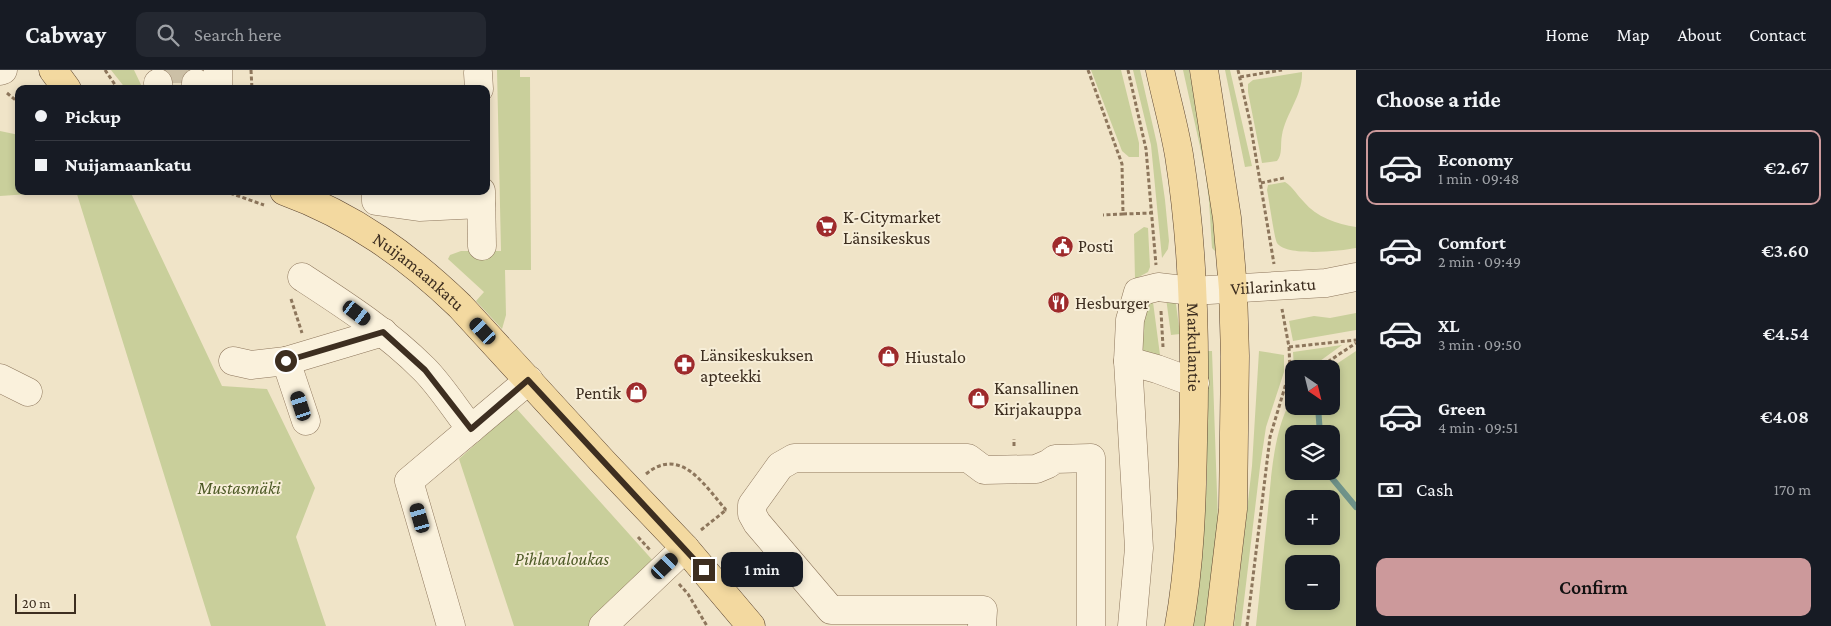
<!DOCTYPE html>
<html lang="en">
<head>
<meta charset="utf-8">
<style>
	:root { --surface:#171b24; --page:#242831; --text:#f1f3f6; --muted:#9ea1a6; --line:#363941; --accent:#cc999b }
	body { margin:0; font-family:"Crimson Pro",serif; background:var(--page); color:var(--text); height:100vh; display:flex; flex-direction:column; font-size:19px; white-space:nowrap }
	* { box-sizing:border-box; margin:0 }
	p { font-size:16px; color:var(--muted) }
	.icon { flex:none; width:28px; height:28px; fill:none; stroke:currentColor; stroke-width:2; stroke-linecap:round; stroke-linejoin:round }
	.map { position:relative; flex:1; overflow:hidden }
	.sheet { display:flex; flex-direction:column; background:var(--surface); width:475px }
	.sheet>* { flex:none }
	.banner { position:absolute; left:15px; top:15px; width:475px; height:110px; border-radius:10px; box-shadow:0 2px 8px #0003; display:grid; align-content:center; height:110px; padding:0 20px; background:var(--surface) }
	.needle { width:32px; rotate:145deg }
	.controls { position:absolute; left:1285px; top:290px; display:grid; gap:10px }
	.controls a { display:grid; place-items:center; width:55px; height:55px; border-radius:10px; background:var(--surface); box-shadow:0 2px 8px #0003; font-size:25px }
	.scale { position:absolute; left:15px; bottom:12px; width:61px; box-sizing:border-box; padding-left:5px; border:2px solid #3d2e20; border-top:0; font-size:14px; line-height:18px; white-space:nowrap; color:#3d2e20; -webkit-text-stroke:4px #f7eed8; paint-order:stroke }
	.end { position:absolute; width:22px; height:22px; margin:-11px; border:6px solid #3d2e20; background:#fff; box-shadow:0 0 0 2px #fff }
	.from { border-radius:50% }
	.bubble { position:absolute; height:35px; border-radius:10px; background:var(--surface); box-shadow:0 2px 8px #0003; font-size:16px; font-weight:600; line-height:35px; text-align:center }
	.car { position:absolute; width:15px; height:30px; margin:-15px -8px; border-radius:6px; box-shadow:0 0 4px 1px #0007; background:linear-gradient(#222 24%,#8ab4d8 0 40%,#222 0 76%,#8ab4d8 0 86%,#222 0) }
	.banner b { display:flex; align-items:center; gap:18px; height:48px; font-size:19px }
	.banner b+b { border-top:1px solid var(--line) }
	.banner i { width:12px; height:12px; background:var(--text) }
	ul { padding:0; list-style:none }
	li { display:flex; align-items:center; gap:15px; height:75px; margin:0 10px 8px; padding:0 10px; border:2px solid transparent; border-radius:10px }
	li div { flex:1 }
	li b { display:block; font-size:19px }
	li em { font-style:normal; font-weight:600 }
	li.selected { border-color:var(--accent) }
	li>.icon { width:45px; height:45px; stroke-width:1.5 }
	h2 { padding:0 20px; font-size:22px; line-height:60px }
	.pay { display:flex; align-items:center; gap:12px; height:55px; padding:0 20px; font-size:19px }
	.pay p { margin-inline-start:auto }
	.primary-button { display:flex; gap:10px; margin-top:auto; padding:10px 20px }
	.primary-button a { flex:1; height:58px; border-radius:10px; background:var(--accent); color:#111; font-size:20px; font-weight:600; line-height:58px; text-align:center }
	header { display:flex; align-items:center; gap:30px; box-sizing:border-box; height:70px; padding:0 25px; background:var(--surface); border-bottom:1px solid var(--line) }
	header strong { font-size:24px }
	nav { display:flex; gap:28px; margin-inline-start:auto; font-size:18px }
	.search { width:350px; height:45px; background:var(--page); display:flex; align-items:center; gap:12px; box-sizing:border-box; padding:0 18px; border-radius:10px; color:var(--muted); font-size:19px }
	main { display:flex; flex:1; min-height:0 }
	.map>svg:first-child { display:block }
	.green { fill:#c9cf9b; fill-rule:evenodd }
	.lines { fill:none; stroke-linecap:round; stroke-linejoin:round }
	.stream { stroke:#6f938a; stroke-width:6 }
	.minor-tunnel { stroke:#ccc0a6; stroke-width:28; stroke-dasharray:28 14; stroke-linecap:butt }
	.minor-casing { stroke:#8d765c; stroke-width:29 }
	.major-casing { stroke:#5b4430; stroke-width:29 }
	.path { stroke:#8d765c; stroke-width:3; stroke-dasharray:4 2.5; stroke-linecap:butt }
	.minor { stroke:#faf1dc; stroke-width:28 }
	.major { stroke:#f3d9a0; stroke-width:28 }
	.route { stroke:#3d2e20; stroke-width:6 }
	.labels { text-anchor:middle; stroke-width:4; stroke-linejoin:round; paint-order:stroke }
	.poi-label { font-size:18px; fill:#3d2e20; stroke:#f7eed8; text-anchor:start }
	.street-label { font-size:18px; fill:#3d2e20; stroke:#f7eed8 }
	.park-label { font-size:18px; font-style:italic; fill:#4d5a26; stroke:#f7eed8 }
</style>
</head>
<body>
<header>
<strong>Cabway</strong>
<div class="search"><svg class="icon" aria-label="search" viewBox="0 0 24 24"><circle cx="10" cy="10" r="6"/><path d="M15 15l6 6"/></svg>Search here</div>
<nav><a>Home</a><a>Map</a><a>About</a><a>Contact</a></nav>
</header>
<main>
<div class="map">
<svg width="1356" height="556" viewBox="0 0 1356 556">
	<rect width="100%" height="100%" fill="#f0e4c8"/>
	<path class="green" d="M111,0H134L143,19H126Z
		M497,0H520V7H530L531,200H505L506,245L502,259L476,231L484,222L448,189L450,185L461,181H501Z
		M1091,0H1121L1139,73V87H1129L1122,81Z
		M1133,0H1140L1157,74L1165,130L1169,171L1168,179L1162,188L1151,75Z
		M1183,0H1189L1210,93L1216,180L1215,181L1212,178L1209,131L1205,99Z
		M1225,0H1230L1252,96L1245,97Z
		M1302,2C1303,25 1286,43 1282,65C1280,74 1283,84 1277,91L1262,93L1248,22V14L1253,10Z
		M0,61L19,65V121H73L0,126Z
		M1285,112C1293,117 1297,125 1304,132C1316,147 1337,154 1356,157V178C1341,181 1286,187 1277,173C1274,167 1269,129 1267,120L1268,115Z
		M76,121H130L222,316L267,319L315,418L296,467L326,556H211Z
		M1144,157L1148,158L1150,197L1148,202L1135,209L1134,164Z
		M1175,227L1180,264L1171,265L1166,228Z
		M1153,232L1160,285L1136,283L1146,235Z
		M1356,243V260L1293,271L1289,251L1314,246L1330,248Z
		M1342,275L1309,299H1294L1293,282Z
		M1206,281H1212L1218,451L1206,556H1192L1201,486L1207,411Z
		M1259,281L1284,285V302L1266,357L1260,397L1241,556H1234L1252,396Z
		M1356,281V556H1256C1260,520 1263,485 1267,449C1271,413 1273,355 1294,326V336H1331V299H1329ZM1294,364H1331V401H1294ZM1294,429H1331V466H1294ZM1294,494H1331V531H1294Z
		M516,338L656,494L593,556H514L459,389Z"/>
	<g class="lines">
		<path class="stream" d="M1318,336L1320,364
			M1326,401L1356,437"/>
		<path class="minor-tunnel" d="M177,0V13"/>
		<defs>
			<g id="minor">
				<path d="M218,0V19"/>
				<path d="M0,1L3,0"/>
				<path d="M478,3L479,19"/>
				<path d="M158,13L159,19"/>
				<path d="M196,19V13"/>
				<path d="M376,121V131L419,137L481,134"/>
				<path d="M481,121L482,176"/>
				<path d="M302,207C345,235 387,262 424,299C441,316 455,339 471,359"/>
				<path d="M233,291L251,295L286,291"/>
				<path d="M1128,291L1157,299L1195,313"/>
				<path d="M0,308L28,322"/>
				<path d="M306,351L286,291L383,262"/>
				<path d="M451,556L409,411L529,310"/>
				<path d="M603,556L685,478"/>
				<path d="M982,556L983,540H831L757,453L752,444V435L780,396L794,388H968L984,400L1036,399L1048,394L1055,389L1091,388V556"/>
				<path id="s1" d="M1132,556L1139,478L1128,291L1130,250L1138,222L1158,217L1192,221L1326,213L1356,207"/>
			</g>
			<g id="major">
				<path d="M53,0L67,19"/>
				<path id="s2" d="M1160,0C1166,28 1174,56 1179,85C1194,179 1196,276 1193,372C1192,433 1190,495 1179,556"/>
				<path d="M1204,0L1227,148L1233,219L1235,286L1233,439L1219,556"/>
				<path id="s3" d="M284,121C353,146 408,186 460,236L604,393L685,478L751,556"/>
			</g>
		</defs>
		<use href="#minor" class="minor-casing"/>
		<use href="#major" class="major-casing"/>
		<path class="path" d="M105,0L118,19
			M251,0L252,19
			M1088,0L1122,94L1123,144L1103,145
			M1128,0L1146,79L1156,195
			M1238,0L1250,52L1274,194
			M1240,7L1282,0
			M7,23L19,33
			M1261,113L1284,108
			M224,121L264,135
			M1123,144L1152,143
			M291,229L302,263
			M1161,241L1163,277
			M1289,277L1356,270
			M1317,299L1356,273
			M1286,319L1294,314
			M1014,376V369
			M646,404C681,375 705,416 726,440H728
			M701,460L726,440
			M638,467L651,481
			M679,514L688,524L707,556
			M1247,556L1270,367L1290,300L1289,277L1282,239"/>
		<use href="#minor" class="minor"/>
		<use href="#major" class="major"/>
	</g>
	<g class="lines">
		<path class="route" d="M286,291L383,262L425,300L471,359L528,310L704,500"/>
	</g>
	<defs>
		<symbol id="supermarket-disc" viewBox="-11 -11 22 22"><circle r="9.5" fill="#9e2a2b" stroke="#f7eed8"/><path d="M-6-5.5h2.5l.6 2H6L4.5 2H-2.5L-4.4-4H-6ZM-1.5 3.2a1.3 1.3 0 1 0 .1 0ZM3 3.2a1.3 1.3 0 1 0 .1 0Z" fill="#fff"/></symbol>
		<symbol id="civic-disc" viewBox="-11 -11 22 22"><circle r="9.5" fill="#9e2a2b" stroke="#f7eed8"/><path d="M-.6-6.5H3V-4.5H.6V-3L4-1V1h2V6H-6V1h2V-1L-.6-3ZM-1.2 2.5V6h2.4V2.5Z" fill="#fff"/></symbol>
		<symbol id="restaurant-disc" viewBox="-11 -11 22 22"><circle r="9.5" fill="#9e2a2b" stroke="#f7eed8"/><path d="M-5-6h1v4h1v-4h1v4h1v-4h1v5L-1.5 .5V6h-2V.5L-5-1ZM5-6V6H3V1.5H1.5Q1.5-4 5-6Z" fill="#fff"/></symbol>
		<symbol id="shop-disc" viewBox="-11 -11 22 22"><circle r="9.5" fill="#9e2a2b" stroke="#f7eed8"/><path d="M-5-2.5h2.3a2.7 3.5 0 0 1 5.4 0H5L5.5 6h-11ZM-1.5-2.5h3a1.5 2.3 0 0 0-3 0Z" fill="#fff"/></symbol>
		<symbol id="pharmacy-disc" viewBox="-11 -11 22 22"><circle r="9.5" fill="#9e2a2b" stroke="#f7eed8"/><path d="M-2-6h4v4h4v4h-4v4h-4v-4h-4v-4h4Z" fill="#fff"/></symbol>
	</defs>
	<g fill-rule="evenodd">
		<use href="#supermarket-disc" x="814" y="144" width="25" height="25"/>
		<use href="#civic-disc" x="1050" y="164" width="25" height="25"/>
		<use href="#restaurant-disc" x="1046" y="220" width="25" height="25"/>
		<use href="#shop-disc" x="876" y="274" width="25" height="25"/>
		<use href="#pharmacy-disc" x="672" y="282" width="25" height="25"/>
		<use href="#shop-disc" x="624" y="310" width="25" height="25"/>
		<use href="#shop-disc" x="966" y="316" width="25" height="25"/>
	</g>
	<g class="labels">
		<g class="poi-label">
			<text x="843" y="153">K-Citymarket<tspan x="843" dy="21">Länsikeskus</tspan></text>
			<text x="1078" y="182">Posti</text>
			<text x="1075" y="239">Hesburger</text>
			<text x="700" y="291">Länsikeskuksen<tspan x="700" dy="21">apteekki</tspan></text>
			<text x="905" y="293">Hiustalo</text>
			<text x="994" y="324">Kansallinen<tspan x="994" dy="21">Kirjakauppa</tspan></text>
			<text x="621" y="329" text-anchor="end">Pentik</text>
		</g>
		<g class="street-label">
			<text dy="6" stroke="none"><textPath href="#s3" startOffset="158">Nuijamaankatu</textPath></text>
			<text dy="6" stroke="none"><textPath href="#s1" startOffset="472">Viilarinkatu</textPath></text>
			<text dy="6" stroke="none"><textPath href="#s2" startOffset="280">Markulantie</textPath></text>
		</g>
		<g class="park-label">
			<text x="239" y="424">Mustasmäki</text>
			<text x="562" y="495">Pihlavaloukas</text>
		</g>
	</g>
</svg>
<div class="controls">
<a><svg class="needle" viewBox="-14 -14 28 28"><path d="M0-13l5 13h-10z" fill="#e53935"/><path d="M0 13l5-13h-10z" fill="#9ea1a6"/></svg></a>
<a><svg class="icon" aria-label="layers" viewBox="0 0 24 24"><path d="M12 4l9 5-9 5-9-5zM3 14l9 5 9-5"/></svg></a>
<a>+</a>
<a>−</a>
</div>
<div class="scale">20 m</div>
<i class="end from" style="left:286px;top:291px"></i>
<i class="end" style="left:704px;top:500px"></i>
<div class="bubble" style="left:721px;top:482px;width:82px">1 min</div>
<i class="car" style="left:357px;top:243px;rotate:127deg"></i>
<i class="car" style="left:483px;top:261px;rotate:317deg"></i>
<i class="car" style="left:301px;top:336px;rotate:342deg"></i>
<i class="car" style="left:420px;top:448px;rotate:344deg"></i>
<i class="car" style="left:665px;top:496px;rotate:46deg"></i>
<div class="banner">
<b><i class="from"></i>Pickup</b>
<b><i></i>Nuijamaankatu</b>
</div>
</div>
<section class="sheet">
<h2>Choose a ride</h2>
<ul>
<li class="selected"><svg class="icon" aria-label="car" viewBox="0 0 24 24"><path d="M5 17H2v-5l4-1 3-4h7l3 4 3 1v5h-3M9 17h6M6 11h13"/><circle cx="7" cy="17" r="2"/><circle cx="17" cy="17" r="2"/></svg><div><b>Economy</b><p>1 min · 09:48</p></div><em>€2.67</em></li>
<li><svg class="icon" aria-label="car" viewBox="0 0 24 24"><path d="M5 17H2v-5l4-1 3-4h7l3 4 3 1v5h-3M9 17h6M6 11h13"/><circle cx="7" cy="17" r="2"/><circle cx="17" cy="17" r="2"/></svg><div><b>Comfort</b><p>2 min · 09:49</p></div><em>€3.60</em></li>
<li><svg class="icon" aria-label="car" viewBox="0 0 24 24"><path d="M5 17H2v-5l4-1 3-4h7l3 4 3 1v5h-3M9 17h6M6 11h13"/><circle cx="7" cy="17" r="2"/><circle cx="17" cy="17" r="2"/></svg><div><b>XL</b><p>3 min · 09:50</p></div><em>€4.54</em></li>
<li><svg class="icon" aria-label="car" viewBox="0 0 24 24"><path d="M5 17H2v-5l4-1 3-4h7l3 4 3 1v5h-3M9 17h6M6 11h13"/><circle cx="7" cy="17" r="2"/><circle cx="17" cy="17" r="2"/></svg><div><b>Green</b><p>4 min · 09:51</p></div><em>€4.08</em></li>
</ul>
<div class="pay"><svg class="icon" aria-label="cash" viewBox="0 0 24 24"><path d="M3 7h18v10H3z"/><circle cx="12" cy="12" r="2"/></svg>Cash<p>170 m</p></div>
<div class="primary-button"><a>Confirm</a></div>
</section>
</main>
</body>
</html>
